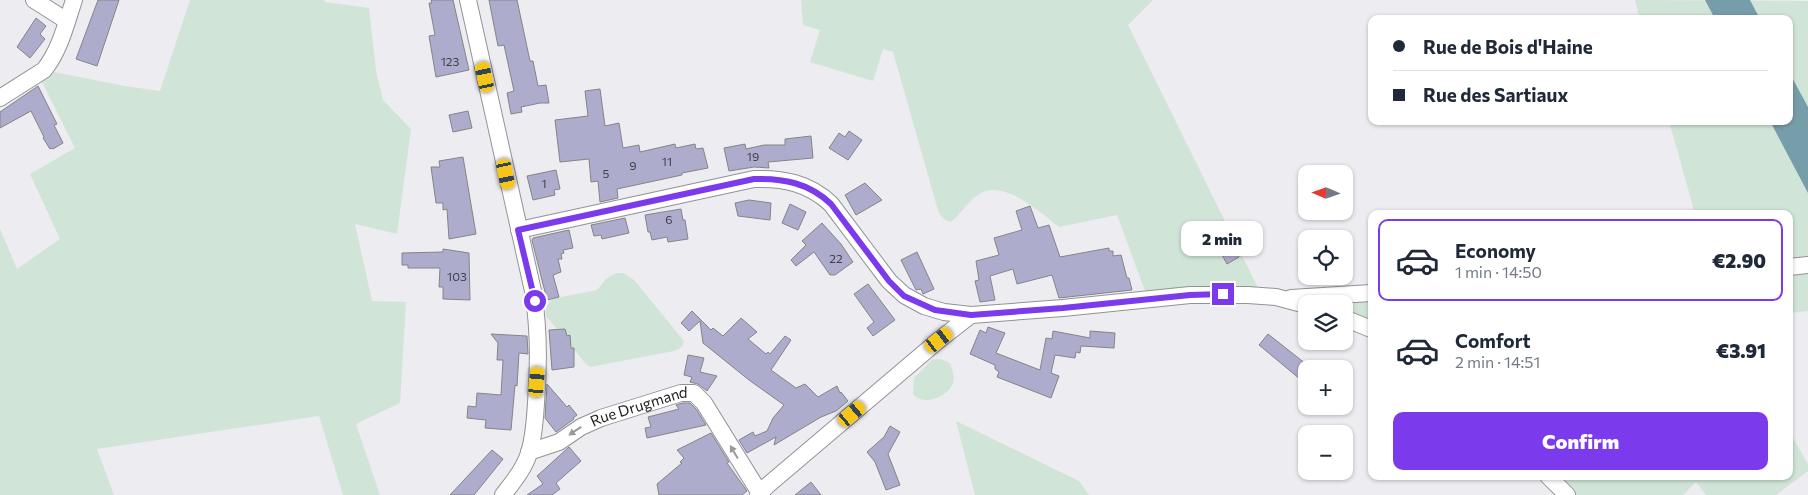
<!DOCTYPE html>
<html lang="en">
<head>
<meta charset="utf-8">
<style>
	:root { --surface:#fff; --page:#f2f2f3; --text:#1f2937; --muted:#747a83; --line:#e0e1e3; --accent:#7c3aed }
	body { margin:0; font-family:Commissioner,sans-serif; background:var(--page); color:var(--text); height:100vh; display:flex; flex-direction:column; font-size:19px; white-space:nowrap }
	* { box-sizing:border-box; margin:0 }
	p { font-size:16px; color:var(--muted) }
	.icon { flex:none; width:28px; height:28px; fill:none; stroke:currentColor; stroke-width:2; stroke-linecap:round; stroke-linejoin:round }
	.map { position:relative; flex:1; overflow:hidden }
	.drawer { position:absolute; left:1368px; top:210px; width:425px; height:270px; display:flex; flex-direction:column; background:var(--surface); border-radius:10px; box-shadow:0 1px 4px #0004 }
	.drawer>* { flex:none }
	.banner { position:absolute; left:1368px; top:15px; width:425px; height:110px; border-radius:10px; box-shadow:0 1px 4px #0004; display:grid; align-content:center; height:110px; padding:0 25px; background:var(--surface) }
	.needle { width:32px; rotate:272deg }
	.tools { position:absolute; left:1298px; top:165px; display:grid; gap:10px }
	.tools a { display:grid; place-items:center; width:55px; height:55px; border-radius:10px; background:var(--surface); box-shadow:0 1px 4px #0004; font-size:25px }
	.end { position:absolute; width:22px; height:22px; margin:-11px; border:6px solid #7c3aed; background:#fff; box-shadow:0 0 0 2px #fff }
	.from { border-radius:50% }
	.bubble { position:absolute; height:35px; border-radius:10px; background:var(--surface); box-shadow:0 1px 4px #0004; font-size:16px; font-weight:800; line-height:35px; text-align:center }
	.car { position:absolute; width:15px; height:30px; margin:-15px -8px; border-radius:6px; box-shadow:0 0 4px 1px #0007; background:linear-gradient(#f5c518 24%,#345 0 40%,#f5c518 0 76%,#345 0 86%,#f5c518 0) }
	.banner b { display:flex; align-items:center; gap:18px; height:48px; font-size:19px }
	.banner b+b { border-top:1px solid var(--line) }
	.banner i { width:12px; height:12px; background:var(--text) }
	ul { padding:9px 0 0; list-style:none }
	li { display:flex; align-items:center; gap:15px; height:82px; margin:0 10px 8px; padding:0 15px; border:2px solid transparent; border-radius:10px }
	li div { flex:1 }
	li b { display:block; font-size:19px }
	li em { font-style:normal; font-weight:800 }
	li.on { border-color:var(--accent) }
	li>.icon { width:45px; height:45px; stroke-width:1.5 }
	.button { display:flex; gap:10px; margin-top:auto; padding:10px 25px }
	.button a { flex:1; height:58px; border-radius:10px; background:var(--accent); color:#fff; font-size:20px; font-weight:800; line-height:58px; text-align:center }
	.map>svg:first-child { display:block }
	.green { fill:#d0e5d7 }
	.water { fill:#769eaa }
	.building { fill:#aeaccd; stroke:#848487 }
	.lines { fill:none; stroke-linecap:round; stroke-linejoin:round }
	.minor-casing { stroke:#939296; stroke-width:18 }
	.minor { stroke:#fff; stroke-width:16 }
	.oneway { fill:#999 }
	.route { stroke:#7c3aed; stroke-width:6 }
	.labels { text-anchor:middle; stroke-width:4; stroke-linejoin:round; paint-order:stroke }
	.number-label { font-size:12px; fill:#404049 }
	.street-label { font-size:15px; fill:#1c1c1d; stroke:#fafafe }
</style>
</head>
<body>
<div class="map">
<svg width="1808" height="495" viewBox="0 0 1808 495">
	<rect width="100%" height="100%" fill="#edecf1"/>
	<path class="green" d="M190,0H324L325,2L369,8L376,71L383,100L411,129L397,234L355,224L372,301L406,302L400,403L356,424L380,495H343L319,416L97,449L114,495H0V229L17,269L60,239L30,174L75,148L38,74L44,70L125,86L160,91Z
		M801,0H1153L1128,25L1262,296L1148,299L1117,215L1059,227C1041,213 1005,180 981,193C968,200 962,213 951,222C942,220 940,215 937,207L893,52L883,49L873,81L810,62L820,30L803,25Z
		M1635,0L1808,1V311L1789,313V214H1695L1669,121H1789V19H1640Z
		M616,273H624L634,280L684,341L682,347L674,351L590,367L586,364L546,316V307L552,299L597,290L607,278Z
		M1371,293V329L1348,319L1357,294Z
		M933,359H940L950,363C952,369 955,377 953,383C948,397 923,407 913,394L914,378Z
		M956,421L1079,481L1089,495H975Z
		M1789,431L1808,464V471L1776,495H1706L1696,482L1683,495H1567L1548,476H1789Z"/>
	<path class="water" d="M1705,0H1750L1760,19H1715Z
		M1789,72L1808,107V193L1770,121H1789Z"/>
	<path class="building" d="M98,0H119L97,66L76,59Z
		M431,0H453L469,70L436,77L429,36L435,35L429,3H432Z
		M489,0H517L530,61H533L538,86L546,85L549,103H540L521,107L522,112L511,114L507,93L514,91L504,45L498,46Z
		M36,18L46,26L40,34L45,39L30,58L17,47Z
		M38,86L57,124L54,125L63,143L53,149L52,148L50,149L43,138L44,137L31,111L0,128V112Z
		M600,89L605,126L619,123L623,148L639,145L640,152L675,144L676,148L695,144L696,149L703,148L708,168L682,173V175L617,189L618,198L600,202L598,181L591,182L589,159L560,162L555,120L588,116L585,91Z
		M468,111L472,128L453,132L449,115Z
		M849,131L862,140L848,160L829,148L839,133L845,137Z
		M811,136L813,158L768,162L769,168L754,167L729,171L724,148L745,144L746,149L764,145H785V139Z
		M463,157L476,234L449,239L447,209L443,210V203H436L431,167H440L439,161Z
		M556,170L560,189L554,190L555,195L533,200L527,176Z
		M865,183L882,200L856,215L845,195Z
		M749,200L771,203L770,220L738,216L735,203Z
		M790,204L806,212L798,230L782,223Z
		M1030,206L1038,228L1049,225L1060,257L1109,248V251H1113V256L1121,255L1127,278H1129L1132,290L1059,298L1052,275L1017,284L1013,269L990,276L995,300L980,302L975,281L979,280L976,261L999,255L994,238L1022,230L1016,211Z
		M681,209L683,220H685L688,239L668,242L667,237L652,240L650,232H648L645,215Z
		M625,218L629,233L602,239L601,235L594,236L591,225Z
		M822,223L841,244L853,262L835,275H830L814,252L796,266L791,260L806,245L802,241Z
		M1220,225L1239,257L1227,264L1209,231Z
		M569,230L573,248L563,250L564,253L561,254L562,259H558L561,272L553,275L559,297L547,300L532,240L533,238Z
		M443,249L469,253L470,300L443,299V287H439L440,268H408V265H402V253L443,252Z
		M917,252L934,289L923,294L921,289L916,290L901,260Z
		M868,284L895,320L873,336L867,328L874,322L854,294Z
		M692,311L711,330L713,328L723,336L741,318L757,332L748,339L766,354L768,352L770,354L785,336L791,340L771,370L796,388L805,384L818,397L837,386L840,393L841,392L848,401L836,411L821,417L774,445L776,437L747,453L739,440L753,432L755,436L767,431L773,418L784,405L749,380L703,343L700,321L689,331L681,323Z
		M988,327L1005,333L996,353L1040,370L1046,338L1052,339L1053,331L1090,338V331L1115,333L1114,348L1081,346L1080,353L1076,352L1075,358L1055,355L1051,373L1059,376L1051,398L997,377L999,372L995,369V365L970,354L980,330L986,333Z
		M565,329L567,336L570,335L571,348H574V367L552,370L549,330Z
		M491,334L527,336L528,354L519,353L517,386L515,385L511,430L485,428L486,420L467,418L468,406L476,407L477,393L501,395L503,360H497L498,343Z
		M1268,334L1306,364V384L1259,345Z
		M688,355L704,358L700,372L717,376L707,391L698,384L690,382L692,377L684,375Z
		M547,384L567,407L569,405L577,415L573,418L574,419L556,432L545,418Z
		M683,403H690L696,409L706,425L647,438L645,428L651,427L648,417L679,409L676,405Z
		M890,426L900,432L888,454L900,485L886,490L875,462L867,452L884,437Z
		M711,433L729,462L727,463L747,491L742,495H659L657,484L682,463L680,462L684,458L677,450Z
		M569,447L581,461L556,483L560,489L552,495H527L543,484L537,476Z
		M492,450L503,459L474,495H450Z
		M811,482L821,495H795Z"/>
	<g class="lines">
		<defs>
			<g id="minor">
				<path d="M34,0L67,21"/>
				<path d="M468,0L533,291C539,328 539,365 536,403C535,419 534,437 529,453C524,469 513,482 503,495"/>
				<path d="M0,98L44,70C60,50 66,24 74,0"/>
				<path d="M519,230L754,179C783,178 809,183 831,204L889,281L904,295L924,306L944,312L971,315L1063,308L1190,295H1248L1276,297L1306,305"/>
				<path d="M1789,267L1808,265"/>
				<path d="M1291,298L1371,293"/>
				<path d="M1344,318L1371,329"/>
				<path id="s1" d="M529,452L559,442L581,427L601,418L681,393H694L704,403L761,495"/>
				<path d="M1548,476L1567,495"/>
				<path d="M758,495L768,485L939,340L971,315"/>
			</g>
		</defs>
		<use href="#minor" class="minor-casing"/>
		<use href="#minor" class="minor"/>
	</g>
	<defs><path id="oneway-solid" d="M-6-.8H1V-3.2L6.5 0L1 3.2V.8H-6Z" transform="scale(1.25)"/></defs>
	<g class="oneway">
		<use href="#oneway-solid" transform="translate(575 431) rotate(146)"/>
		<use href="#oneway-solid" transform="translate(734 452) rotate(-121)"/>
	</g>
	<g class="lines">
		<path class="route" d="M535,301L518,230L754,179C783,178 809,183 831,204L889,281L904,296L935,310L971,315L1063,308L1190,295L1223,294"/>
	</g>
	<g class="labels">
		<g class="number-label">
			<text x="450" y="66">123</text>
			<text x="753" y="161">19</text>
			<text x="667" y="166">11</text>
			<text x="633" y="170">9</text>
			<text x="606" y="178">5</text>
			<text x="544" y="188">1</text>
			<text x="669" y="224">6</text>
			<text x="836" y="263">22</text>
			<text x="457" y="281">103</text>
		</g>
		<g class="street-label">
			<text dy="5" stroke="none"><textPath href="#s1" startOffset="120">Rue Drugmand</textPath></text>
		</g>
	</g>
</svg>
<div class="tools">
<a><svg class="needle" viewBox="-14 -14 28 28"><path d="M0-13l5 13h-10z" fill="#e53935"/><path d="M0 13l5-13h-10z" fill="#747a83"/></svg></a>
<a><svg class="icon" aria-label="locate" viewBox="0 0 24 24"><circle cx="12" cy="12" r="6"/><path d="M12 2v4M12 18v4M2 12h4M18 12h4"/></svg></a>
<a><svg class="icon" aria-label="layers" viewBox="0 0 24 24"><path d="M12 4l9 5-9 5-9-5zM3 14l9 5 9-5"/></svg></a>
<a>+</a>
<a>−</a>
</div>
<i class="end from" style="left:535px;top:301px"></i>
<i class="end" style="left:1223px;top:294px"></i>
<div class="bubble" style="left:1181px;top:221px;width:82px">2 min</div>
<i class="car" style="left:485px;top:77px;rotate:348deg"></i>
<i class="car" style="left:506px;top:174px;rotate:168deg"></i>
<i class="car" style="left:939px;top:340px;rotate:52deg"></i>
<i class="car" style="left:537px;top:382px;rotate:5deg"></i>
<i class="car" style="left:852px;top:414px;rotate:50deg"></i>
<div class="banner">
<b><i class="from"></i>Rue de Bois d'Haine</b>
<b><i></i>Rue des Sartiaux</b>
</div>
<section class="drawer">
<ul>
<li class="on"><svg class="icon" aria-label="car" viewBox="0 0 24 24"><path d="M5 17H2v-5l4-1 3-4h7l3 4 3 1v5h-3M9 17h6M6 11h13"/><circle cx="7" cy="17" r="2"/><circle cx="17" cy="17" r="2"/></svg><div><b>Economy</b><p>1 min · 14:50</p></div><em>€2.90</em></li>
<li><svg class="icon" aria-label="car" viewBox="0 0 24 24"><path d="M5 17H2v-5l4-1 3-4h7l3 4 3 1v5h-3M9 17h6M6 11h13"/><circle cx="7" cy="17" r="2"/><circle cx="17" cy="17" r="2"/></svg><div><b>Comfort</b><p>2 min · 14:51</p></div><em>€3.91</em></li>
</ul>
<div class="button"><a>Confirm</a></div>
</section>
</div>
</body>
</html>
